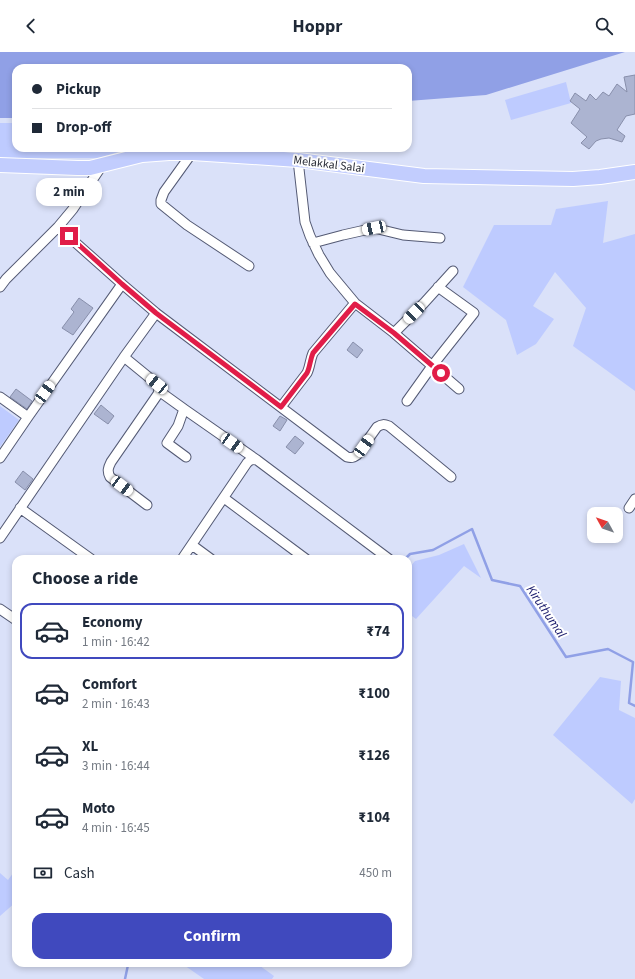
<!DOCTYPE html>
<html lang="en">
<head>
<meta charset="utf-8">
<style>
	:root { --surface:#fff; --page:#f6f6f7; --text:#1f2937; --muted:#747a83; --line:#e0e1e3; --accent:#4049be }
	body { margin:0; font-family:"Source Sans 3",sans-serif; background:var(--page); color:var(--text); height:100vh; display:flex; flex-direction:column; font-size:15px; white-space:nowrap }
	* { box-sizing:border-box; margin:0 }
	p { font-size:13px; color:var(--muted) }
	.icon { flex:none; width:22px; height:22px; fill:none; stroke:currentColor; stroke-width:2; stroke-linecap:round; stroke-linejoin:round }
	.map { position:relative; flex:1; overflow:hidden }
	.details { position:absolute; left:12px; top:503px; width:400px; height:412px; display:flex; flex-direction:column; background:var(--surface); border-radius:12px; box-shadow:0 2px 6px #0003 }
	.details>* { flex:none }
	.top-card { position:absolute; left:12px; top:12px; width:400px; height:88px; border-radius:12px; box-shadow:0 2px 6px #0003; display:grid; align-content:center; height:88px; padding:0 20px; background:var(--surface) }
	.needle { width:26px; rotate:310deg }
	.buttons { position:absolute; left:587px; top:455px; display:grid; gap:8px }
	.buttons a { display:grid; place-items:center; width:36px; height:36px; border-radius:8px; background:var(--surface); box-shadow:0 2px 6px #0003; font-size:20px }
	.end { position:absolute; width:18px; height:18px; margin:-9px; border:5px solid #e11d48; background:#fff; box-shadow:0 0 0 2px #fff }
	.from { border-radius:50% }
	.bubble { position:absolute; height:28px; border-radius:12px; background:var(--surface); box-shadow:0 2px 6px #0003; font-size:13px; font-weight:700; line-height:28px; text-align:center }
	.car { position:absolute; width:12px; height:24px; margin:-12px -6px; border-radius:5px; box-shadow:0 0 3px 1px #0007; background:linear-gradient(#fff 24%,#345 0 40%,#fff 0 76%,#345 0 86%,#fff 0) }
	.top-card b { display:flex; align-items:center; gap:14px; height:38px; font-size:15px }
	.top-card b+b { border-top:1px solid var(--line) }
	.top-card i { width:10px; height:10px; background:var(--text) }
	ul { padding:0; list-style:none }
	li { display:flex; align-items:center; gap:12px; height:56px; margin:0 8px 6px; padding:0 12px; border:2px solid transparent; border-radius:12px }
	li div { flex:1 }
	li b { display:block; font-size:15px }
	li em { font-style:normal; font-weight:700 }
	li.active { border-color:var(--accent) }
	li>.icon { width:36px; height:36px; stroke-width:1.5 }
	h2 { padding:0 20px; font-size:18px; line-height:48px }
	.pay { display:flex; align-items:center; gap:10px; height:44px; padding:0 20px; font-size:15px }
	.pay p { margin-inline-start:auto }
	.cta { display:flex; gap:8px; margin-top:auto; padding:8px 20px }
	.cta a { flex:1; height:46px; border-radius:12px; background:var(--accent); color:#fff; font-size:16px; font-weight:700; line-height:46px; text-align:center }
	header { display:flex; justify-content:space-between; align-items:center; height:52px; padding:0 20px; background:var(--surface); font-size:18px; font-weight:700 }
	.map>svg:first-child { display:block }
	.green { fill:#becbff }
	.water { fill:#90a0e6 }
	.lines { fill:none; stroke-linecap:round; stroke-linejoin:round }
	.stream { stroke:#90a0e6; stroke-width:2.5 }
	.building { fill:#acb4d1; stroke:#888fab }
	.minor-casing { stroke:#545a74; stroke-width:11 }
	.primary-casing { stroke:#fff; stroke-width:16 }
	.minor { stroke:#fff; stroke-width:9 }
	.primary { stroke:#c2cdfe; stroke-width:14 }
	.route { stroke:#e11d48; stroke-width:5 }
	.labels { text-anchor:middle; stroke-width:4; stroke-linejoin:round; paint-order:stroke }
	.street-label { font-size:12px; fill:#282b36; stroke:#fff }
	.water-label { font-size:13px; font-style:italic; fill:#1d1e6e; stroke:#fff }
</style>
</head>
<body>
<header><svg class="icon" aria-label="back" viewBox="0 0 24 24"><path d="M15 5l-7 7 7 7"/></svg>Hoppr<svg class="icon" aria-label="search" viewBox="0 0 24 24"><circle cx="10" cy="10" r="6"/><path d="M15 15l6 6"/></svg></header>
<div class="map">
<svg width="635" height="927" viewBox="0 0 635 927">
	<rect width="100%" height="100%" fill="#dae1f9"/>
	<path class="green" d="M566,30L571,51L511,68L505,48Z
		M0,71H16V96H132L98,106H0Z
		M608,149L603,191L635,182V339L573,294L586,256L555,220L533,254L554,267L536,292L517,303L506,268L463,235L494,173H551L556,157Z
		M0,354L19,368L0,395Z
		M464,492L481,526L464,514L416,567L408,561V517L415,509L439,503Z
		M600,625L621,629L619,658L635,666V747L632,752L553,683Z
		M16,817V850L0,864V821L8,828Z
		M181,911H256L274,924L272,927H204Z"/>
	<path class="water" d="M0,0H625L486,43L408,49V16H16V66H0Z"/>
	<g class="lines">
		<path class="stream" d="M405,507L410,502L433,498L472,477L492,528L520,534L566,605L608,597L633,610L629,651L635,654
			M125,927L128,913L132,911"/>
	</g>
	<path class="building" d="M635,23V62L626,64L617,78L625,84L622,90L609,86L601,87L596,89L589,97L581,91L587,85L571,71L580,57L570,49L575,41L586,49L590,42L596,48L603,40L609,44L617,32L627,40L624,25Z
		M79,246L93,256L73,283L62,276L74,260L71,257Z
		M353,290L363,298L357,306L347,298Z
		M16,337L32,349L27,357L10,345Z
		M101,353L114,364L108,372L94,362Z
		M280,364L287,368L280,379L273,374Z
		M295,384L304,391L295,402L286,395Z
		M23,419L33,427L25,438L15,430Z"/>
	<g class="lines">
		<defs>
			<path id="minor" d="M192,101L164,140L161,148V152L187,173L249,214
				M298,108L305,170L310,184L319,203L330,221L355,251L394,281L459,337
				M103,112L73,157L58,175L122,232L156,261L347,405C351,406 353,406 357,403L377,375C382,372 384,372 389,374L451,425
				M313,191L343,183L374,176L403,183L440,186
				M0,235L6,227L58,175
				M394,281L424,251L453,219
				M124,305L157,332C160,335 159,338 158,342L111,410C108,416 107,419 110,425L147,453
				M159,339L184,357L178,374L167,391L186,405
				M0,345L28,365
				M407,349L432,314L474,261L438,235
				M281,355L307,321C310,315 310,308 313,301L355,251
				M184,357L257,408
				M0,406L28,365L122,232
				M224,446L306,507
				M20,456L91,507
				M629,456L635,447
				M0,486L124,305L156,261
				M192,493L211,507
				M182,507L247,411C250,408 252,407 257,408L389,507
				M0,557L16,568"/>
			<path id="primary" d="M0,113L78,116H90L142,103L169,101H192L298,108L424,124L573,127L600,125L635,120"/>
		</defs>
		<use href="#minor" class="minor-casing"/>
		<use href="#primary" class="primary-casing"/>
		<use href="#minor" class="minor"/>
		<use href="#primary" class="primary"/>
	</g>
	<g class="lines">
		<path class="route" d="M69,184L122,232L156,261L281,355L307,321C310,315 310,308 313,301L355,252L394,281L441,321"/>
	</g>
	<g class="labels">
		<g class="street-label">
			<text transform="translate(329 112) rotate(7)" y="4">Melakkal Salai</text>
		</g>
		<g class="water-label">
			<text transform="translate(547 559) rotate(56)" y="5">Kiruthumal</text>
		</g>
	</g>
</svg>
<div class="buttons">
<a><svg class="needle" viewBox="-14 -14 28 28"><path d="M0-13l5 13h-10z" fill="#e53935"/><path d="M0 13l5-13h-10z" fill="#747a83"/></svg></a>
</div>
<i class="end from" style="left:441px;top:321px"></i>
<i class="end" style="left:69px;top:184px"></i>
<div class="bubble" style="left:36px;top:126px;width:66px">2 min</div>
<i class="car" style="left:374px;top:176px;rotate:258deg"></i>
<i class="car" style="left:414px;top:261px;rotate:225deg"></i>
<i class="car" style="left:157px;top:332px;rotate:309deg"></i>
<i class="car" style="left:45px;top:340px;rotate:36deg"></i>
<i class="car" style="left:232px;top:391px;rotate:125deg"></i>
<i class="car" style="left:364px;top:394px;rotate:36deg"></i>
<i class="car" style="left:122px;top:434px;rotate:127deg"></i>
<div class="top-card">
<b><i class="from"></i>Pickup</b>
<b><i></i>Drop-off</b>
</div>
<section class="details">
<h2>Choose a ride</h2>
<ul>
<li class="active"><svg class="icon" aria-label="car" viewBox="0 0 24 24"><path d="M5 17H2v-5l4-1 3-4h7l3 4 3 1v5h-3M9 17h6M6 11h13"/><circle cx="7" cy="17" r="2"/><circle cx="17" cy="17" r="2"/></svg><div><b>Economy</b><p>1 min · 16:42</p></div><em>₹74</em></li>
<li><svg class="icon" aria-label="car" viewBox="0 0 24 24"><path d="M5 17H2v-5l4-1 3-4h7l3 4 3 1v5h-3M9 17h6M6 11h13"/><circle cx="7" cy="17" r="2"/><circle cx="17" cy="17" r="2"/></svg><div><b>Comfort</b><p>2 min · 16:43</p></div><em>₹100</em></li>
<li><svg class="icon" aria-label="car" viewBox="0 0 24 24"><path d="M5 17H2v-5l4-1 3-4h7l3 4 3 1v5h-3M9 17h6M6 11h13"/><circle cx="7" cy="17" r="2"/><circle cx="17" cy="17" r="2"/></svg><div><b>XL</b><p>3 min · 16:44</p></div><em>₹126</em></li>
<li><svg class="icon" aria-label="car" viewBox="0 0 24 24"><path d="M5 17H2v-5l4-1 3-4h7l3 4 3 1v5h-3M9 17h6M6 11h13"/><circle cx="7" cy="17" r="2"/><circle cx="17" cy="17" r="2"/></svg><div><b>Moto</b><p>4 min · 16:45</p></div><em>₹104</em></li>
</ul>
<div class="pay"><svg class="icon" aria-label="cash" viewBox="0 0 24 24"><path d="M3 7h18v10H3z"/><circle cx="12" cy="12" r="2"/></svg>Cash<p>450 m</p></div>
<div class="cta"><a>Confirm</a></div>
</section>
</div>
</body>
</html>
